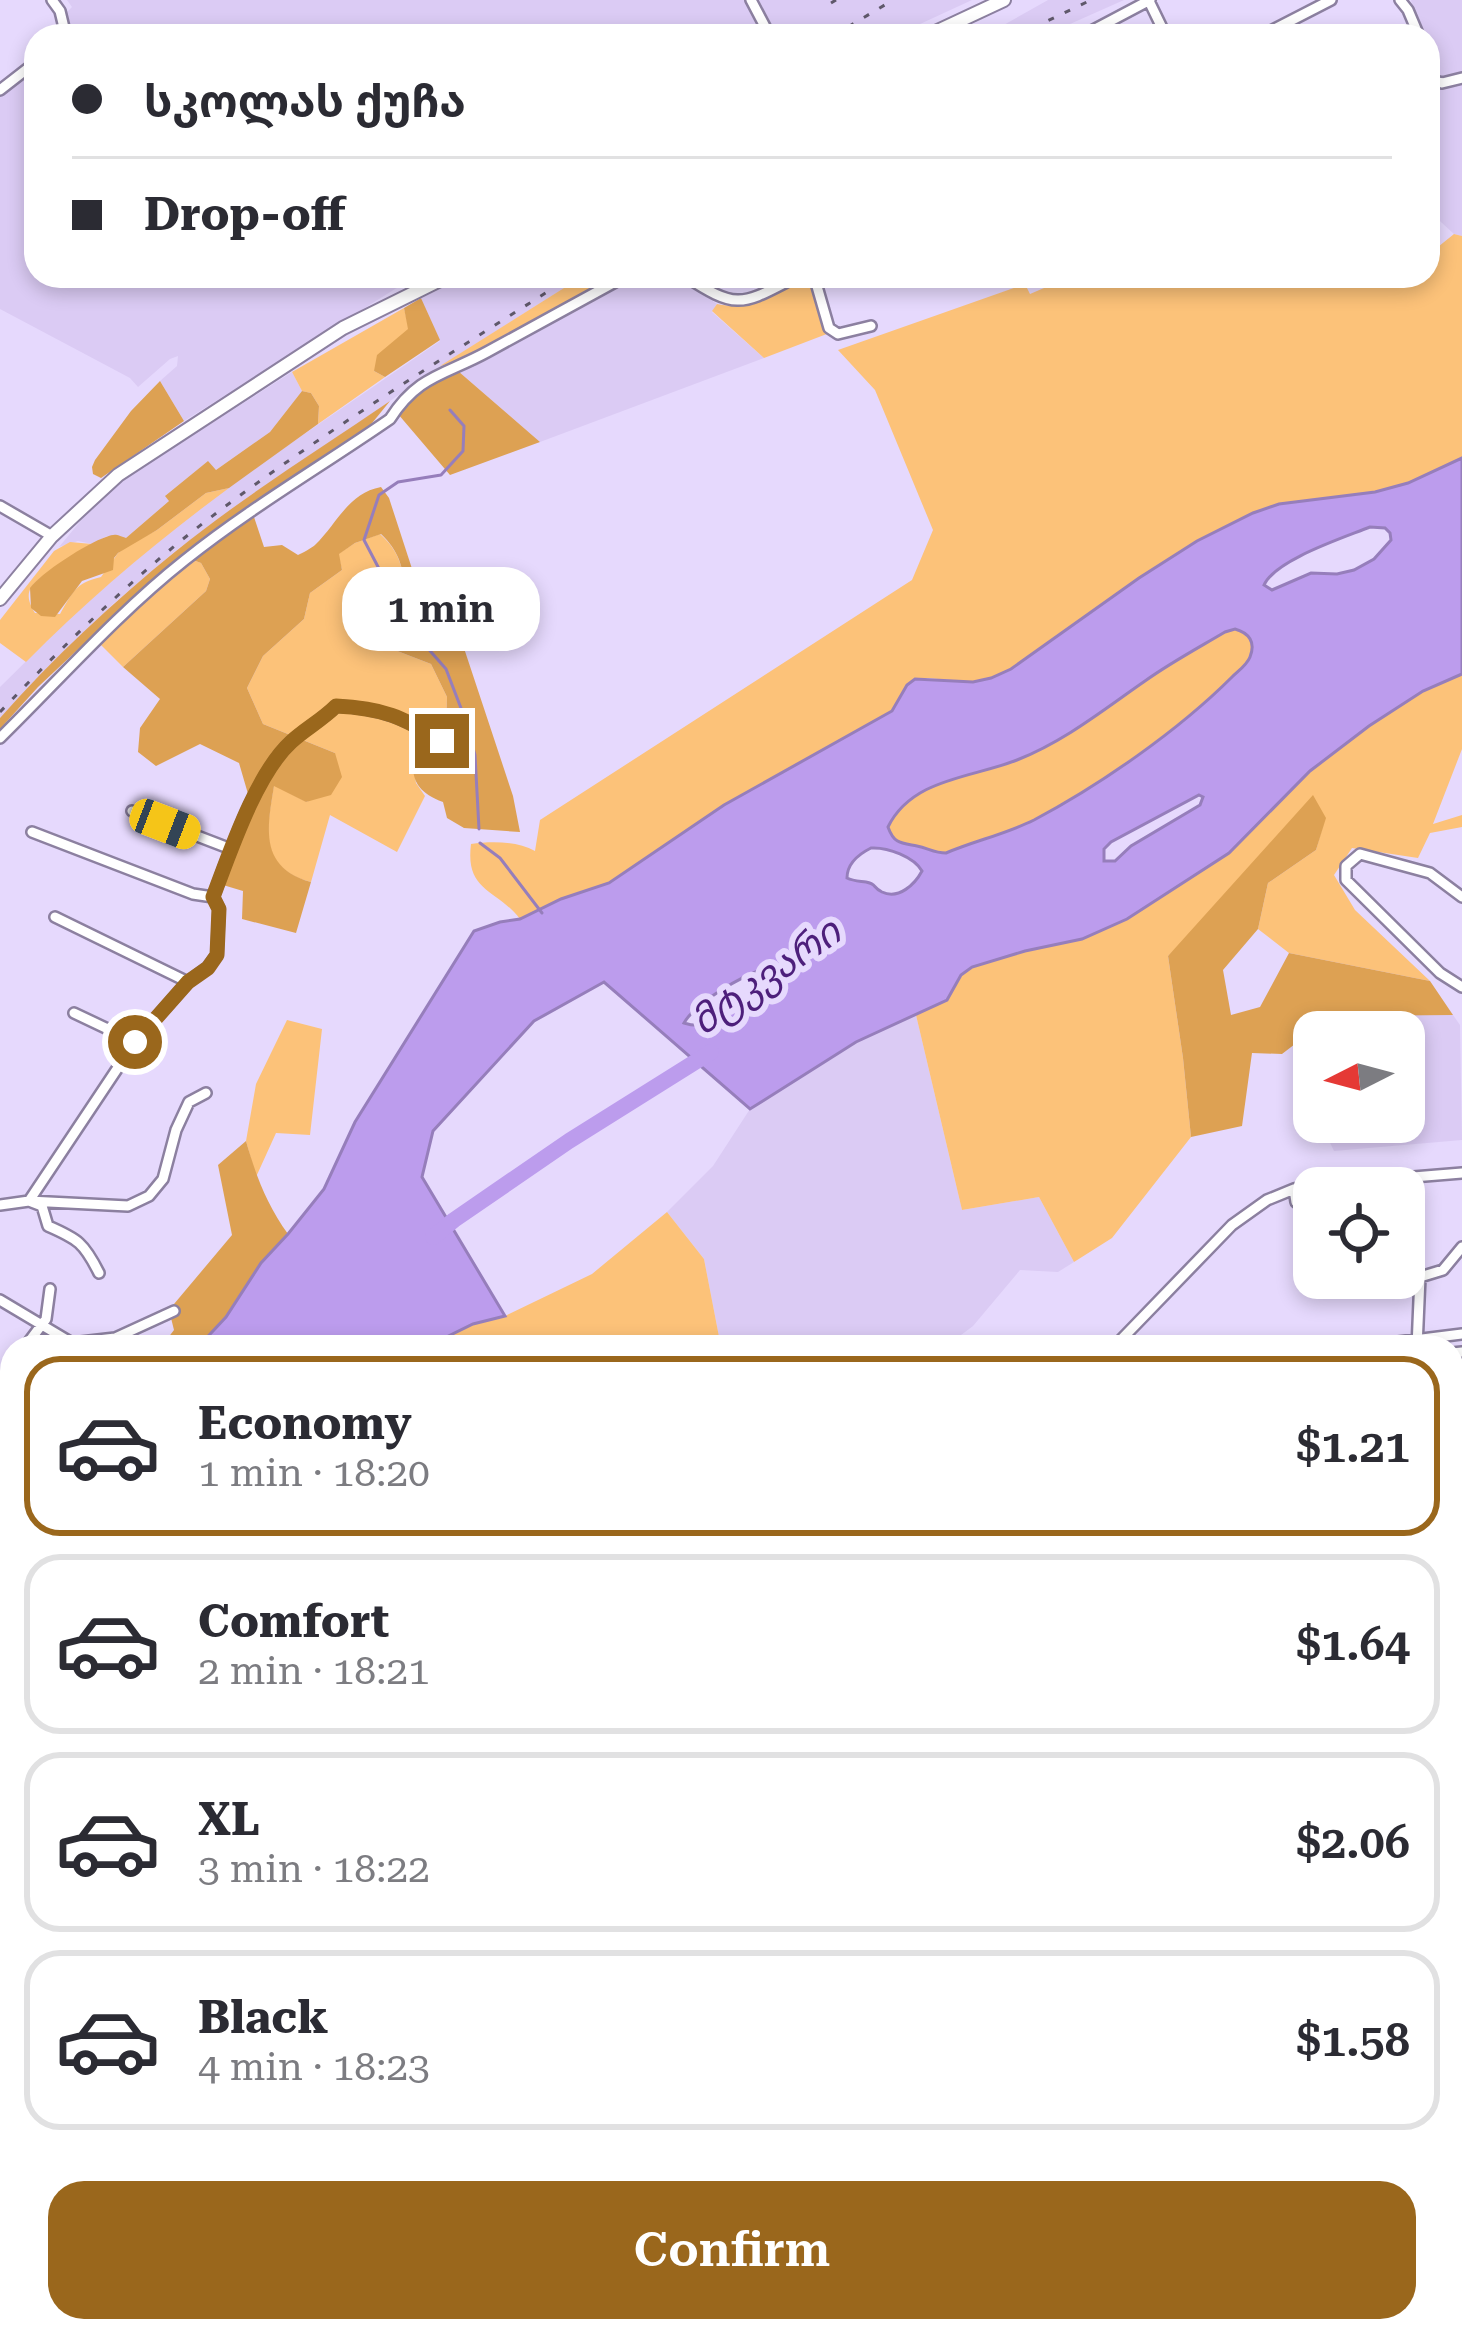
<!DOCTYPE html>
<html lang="en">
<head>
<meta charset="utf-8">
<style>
	:root { --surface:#fff; --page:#f7f7f7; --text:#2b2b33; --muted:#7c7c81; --line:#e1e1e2; --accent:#9a671c }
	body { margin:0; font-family:"Roboto Serif","Noto Sans Georgian",serif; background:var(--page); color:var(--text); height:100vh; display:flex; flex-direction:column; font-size:45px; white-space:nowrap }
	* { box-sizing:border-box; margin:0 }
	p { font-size:39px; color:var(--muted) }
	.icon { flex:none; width:66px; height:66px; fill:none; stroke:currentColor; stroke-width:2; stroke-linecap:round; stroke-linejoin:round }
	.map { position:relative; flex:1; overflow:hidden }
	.sheet { position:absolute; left:0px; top:1335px; width:1464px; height:1008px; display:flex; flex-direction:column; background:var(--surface); border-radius:36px 36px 0 0; box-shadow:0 6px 18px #0003 }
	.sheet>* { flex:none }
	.top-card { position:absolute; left:24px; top:24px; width:1416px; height:264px; border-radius:36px; box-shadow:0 6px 18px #0003; display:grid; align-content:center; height:264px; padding:0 48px; background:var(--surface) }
	.needle { width:78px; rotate:264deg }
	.buttons { position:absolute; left:1293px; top:1011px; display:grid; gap:24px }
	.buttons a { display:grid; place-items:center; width:132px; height:132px; border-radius:24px; background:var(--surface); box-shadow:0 6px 18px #0003; font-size:60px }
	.end { position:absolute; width:54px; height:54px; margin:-27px; border:15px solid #9a671c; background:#fff; box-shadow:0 0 0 6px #fff }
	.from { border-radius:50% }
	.bubble { position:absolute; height:84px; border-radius:36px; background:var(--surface); box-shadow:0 6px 18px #0003; font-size:39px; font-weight:600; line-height:84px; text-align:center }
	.car { position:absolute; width:36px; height:72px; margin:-36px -18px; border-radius:15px; box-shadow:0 0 9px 3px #0007; background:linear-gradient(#f5c518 24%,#345 0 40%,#f5c518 0 76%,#345 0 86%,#f5c518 0) }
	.top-card b { display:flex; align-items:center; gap:42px; height:114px; font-size:45px }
	.top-card b+b { border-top:3px solid var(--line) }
	.top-card i { width:30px; height:30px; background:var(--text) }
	ul { padding:21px 0 0; list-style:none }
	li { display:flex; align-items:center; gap:36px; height:180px; margin:0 24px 18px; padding:0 24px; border:6px solid var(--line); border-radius:36px }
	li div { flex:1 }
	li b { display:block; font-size:45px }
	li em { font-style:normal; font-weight:600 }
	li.selected { border-color:var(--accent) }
	li>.icon { width:108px; height:108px; stroke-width:1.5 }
	.action { display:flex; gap:24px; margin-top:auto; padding:24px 48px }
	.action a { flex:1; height:138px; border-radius:36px; background:var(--accent); color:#fff; font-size:48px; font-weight:600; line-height:138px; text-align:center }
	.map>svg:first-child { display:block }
	.built { fill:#dbcbf4 }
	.green { fill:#fcc279 }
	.forest { fill:#dda153 }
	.water { fill:#bc9ced; stroke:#967ebb; stroke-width:3; fill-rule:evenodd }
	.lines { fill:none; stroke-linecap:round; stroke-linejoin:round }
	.stream { stroke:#967ebb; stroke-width:3 }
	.river { stroke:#bc9ced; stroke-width:16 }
	.minor-casing { stroke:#8c80a0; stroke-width:14 }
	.major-casing { stroke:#8c80a0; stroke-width:16 }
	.minor { stroke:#fff; stroke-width:9 }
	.major { stroke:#fff; stroke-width:12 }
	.rail { stroke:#5f586a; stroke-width:3; stroke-dasharray:6 12; stroke-linecap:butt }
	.route { stroke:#9a671c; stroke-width:15 }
	.labels { text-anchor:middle; stroke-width:12; stroke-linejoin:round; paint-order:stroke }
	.water-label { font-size:39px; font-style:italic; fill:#4d1f7b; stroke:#e6d9fd }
</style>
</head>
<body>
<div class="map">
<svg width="1462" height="2343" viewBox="0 0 1462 2343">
	<rect width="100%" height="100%" fill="#e6d9fd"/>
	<path class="built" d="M67,0H745L765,36H72L60,19L72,7Z
		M759,0H972L894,36H777Z
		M1048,0H1124L1043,36H984Z
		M1411,0H1462V236L1454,234L1428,210V36H1419Z
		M36,67V276H421L395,289L184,421L160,381L177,366L178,356L170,359L138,387L130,378L0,309V94Z
		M467,276H527L531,284L545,276H583L433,371L179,548L113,604L0,718V687L76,612L167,533L246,474L440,341L421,298Z
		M637,276H676L717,304L712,312L764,358L540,442L458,371Z
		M292,372L302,391L270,432L216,470L207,462L166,495L170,500L126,538L107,536L92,544L78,541L59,547L93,506L132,474Z
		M1393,1014L1453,1015L1460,1025L1462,1140L1334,1151L1320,1122H1404V1032H1314V1054L1312,1031L1343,1016Z
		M916,1015L962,1210L1039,1197L1074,1262L1058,1272L1020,1270L973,1326L945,1347H721L704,1259L667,1212L713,1166L750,1109L855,1042Z"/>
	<path class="green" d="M1454,234L1462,236V458L1408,483L1375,492L1305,500L1253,513L1197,541L1139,578L1011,669L991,678L973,682L927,678L902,694L893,711L724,805L609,883L561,899L520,919C496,888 465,892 471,844C491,841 517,841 535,851L540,820L912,580L933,530L875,390L838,350L1025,284L1030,294L1072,276H1428V255Z
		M583,276H616L484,350L465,359L440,366Z
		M807,276H815L832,332L764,358L712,311L717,304C751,312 778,291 807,276Z
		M404,308L409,329L374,371L385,377L318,424L319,406L311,393L302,391L292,372Z
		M229,488C157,541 89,598 26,662L0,643V620L54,551L70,542L92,544C79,551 68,558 57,566C39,580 18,587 35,613L60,614C73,592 75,583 101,577L118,553L130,544L157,530L206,493Z
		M380,534C398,550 403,566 405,589L365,609L371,635L387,647L431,664L447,697L446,728L412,758L416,783L425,796L397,852L330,815L311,882C257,867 267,829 274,785L307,802L335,753L263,724L247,688L263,656L304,619L310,593L342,570L338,554L355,543Z
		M193,560L201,563L210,579L206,591L123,667L98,642Z
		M1236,629C1249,633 1256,642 1250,657C1243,672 1223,686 1211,697C1156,743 1098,787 1034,820C1006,834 975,841 946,853C934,853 928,848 918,846C901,843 894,844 888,827C911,778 972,778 1017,760C1064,741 1103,710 1145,681C1170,663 1198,648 1225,632Z
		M1462,674V749L1433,824L1462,815V827L1430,833L1418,858L1352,848L1334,875L1355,910L1430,981L1289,953L1258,929L1268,883L1316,850L1325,818L1168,956L1183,1058L1191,1137L1112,1238L1074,1262L1039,1197L962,1210L916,1015L947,1000L961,975L972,967L1026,951L1082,939L1127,919L1229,853L1310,771L1369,726L1423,691Z
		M287,1020L322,1029L310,1135L276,1133L256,1177L246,1141L256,1084Z
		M667,1212L704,1259L721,1347H426L473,1324L505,1316L592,1274Z
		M12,1702V1963L0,1986V1713Z
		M12,2102V2251L0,2252V2106Z
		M12,2261V2331H135L137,2343H0V2262Z
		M455,2331L610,2332L624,2334L625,2343H447V2339Z"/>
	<path class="forest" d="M421,298L440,340L385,377L374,371L377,355L408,329L404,308Z
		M458,371L540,442L450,475L398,414L406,400Z
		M160,381L184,421L101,478L93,474L92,467L95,460L131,411Z
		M302,391L311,393L319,406L318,424L229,488L206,493L157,530L118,553L114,558L113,570L82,581L55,617L41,616L31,608L30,588C41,573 87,543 106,537C116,533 117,535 126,538L169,501L165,496L208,461L216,470L270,432Z
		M390,401L364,433L221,527L120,610L38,687L0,729V718C53,658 113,602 176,551C243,497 318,450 390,401Z
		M381,487L389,498L416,581L454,618L513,796L520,832L464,828L447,818L443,802C412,791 409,773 416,742L446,728L447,697L431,664L387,647L371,636L365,609L370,589H404C404,567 398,550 381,534L355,543L339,554L342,570L310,593L304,619L263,656L247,688L263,724L335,753L342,777L331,795L306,802L274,786C267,829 259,867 311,882L296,933L242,919L243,891L223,885L233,853L253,811L239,763L200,744L156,766L138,752L140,728L160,699L123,667L206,591L210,579L201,563L193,560L238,526L254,517L264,547L282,545L298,555C301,554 313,547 315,545C337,524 348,493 381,487Z
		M1313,795L1326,818L1316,850L1268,883L1258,929L1223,970L1231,1015L1260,1007L1289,953L1430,981L1453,1015L1343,1016L1312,1031L1282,1054L1252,1053L1242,1126L1191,1137L1183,1058L1168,956Z
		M246,1141C256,1176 267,1205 288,1234L261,1263L226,1317L198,1347H161L174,1330L169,1310L232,1235L218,1165Z"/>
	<path class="water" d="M1462,458V674L1423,691L1369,726L1310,771L1229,853L1127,919L1082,939L1025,951L972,967L961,975L947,1000L856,1042L750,1109L604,982L534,1021L433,1131L422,1177L505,1316L473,1324L426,1347H198L226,1317L261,1263L288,1234L324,1189L355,1122L474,931L500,922L520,919L561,899L609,883L724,805L892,711L907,685L915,679L973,682L991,678L1011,669L1139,578L1197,541L1253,513L1279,504L1375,492L1408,483ZM1370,527L1385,528L1390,533L1391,540L1374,559L1354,570L1337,574L1311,573L1272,590L1264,585C1275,560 1343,538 1370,527ZM1235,629C1249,633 1256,642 1250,657C1247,665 1238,671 1232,677C1178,731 1100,785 1034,820C1006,834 974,841 946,853C934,853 928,848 917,846C901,843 894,844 888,827C912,778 972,778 1017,760C1065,741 1103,710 1145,681C1170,663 1198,648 1225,632ZM1199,795L1203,797L1200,805L1131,846L1115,861H1104V849L1111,842ZM871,848C888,847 914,857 922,871C915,884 899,900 882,892C872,887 877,884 866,882C859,881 853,881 847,878C847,863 859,854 871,848ZM767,968L770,973L767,977C743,998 719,1035 684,1023C696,1002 743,975 767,968Z
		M12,1526V1702L0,1713V1532Z"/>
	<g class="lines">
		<path class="stream" d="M450,410L464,426L463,451L441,475L398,482L379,495L364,540L410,628L446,669L464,716L475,755L479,829
			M480,843L500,858L542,913"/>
		<path class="river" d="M433,1237L454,1220L569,1141L711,1052"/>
		<defs>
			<path id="minor" d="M52,0L60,11L66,36
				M751,0L770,36
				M1400,0L1408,10L1419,36
				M1149,1L1166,36
				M1082,36L1150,0
				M1261,36L1331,0
				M1428,65L1432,80L1442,83L1462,78
				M0,90L36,62
				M685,276C739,312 743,304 798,276
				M814,276L829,328L838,334L871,326
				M0,506L52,536
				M0,738C61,678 118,613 185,560C250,508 322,466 390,419C418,375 445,375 487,352C533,327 580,301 626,276
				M132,811L231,849
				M32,832L193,894L213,897
				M1462,897L1430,873L1360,854L1346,866V880L1440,973L1462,987
				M55,917L188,982
				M74,1013L135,1042
				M1294,1189L1296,1202L1314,1215
				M0,1205L29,1201L128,1206L149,1196L163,1179L176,1130L189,1102L206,1093
				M99,1273C84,1243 78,1239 48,1226L42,1206L29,1201L135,1042L188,982L207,968L217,955L219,909L213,897C230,852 256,774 291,742C305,729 322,720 336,706C381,708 404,718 442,741
				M0,1300L72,1343L73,1347
				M72,1343L115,1338L174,1311
				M25,1347L46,1319L50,1289
				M1114,1347L1232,1225L1267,1200L1294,1189L1316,1185L1462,1173
				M1358,1347L1462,1334
				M1417,1347L1420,1277L1443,1270L1462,1247
				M1452,1353L1462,1352
				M0,1390L12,1374
				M1452,1459L1462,1458
				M1452,1773L1462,1763
				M1452,1950L1462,1941
				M1452,1964L1462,1971
				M0,2121L12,2117
				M1452,2159L1462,2149
				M0,2257L12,2256
				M423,2331L434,2343
				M1096,2343L1100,2331"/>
			<path id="major" d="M927,36L1004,0
				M0,599L52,536L118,475L343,328L448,276"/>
		</defs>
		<use href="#minor" class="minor-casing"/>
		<use href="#major" class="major-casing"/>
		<use href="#minor" class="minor"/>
		<use href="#major" class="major"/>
		<path class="rail" d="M831,3L836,0
			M833,36L893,0
			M1016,36L1091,0
			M0,712C61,648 124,586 193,531C311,439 446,357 572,276"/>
	</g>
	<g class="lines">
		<path class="route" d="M135,1042L188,982L208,968L217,955L219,909L213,897C230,852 256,774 291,742C305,729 322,720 336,706C383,708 402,717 442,741"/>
	</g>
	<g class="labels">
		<g class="water-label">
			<text transform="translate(765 976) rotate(-35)" y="14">მტკვარი</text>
		</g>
	</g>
</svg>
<div class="buttons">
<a><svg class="needle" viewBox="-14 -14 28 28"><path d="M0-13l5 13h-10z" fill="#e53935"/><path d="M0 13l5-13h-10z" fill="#7c7c81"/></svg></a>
<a><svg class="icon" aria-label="locate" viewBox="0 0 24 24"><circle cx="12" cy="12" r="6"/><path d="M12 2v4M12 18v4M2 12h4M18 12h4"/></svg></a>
</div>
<i class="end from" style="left:135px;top:1042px"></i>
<i class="end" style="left:442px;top:741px"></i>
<div class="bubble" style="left:342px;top:567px;width:198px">1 min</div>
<i class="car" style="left:165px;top:824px;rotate:111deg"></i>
<div class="top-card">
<b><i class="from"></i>სკოლას ქუჩა</b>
<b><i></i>Drop-off</b>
</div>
<section class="sheet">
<ul>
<li class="selected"><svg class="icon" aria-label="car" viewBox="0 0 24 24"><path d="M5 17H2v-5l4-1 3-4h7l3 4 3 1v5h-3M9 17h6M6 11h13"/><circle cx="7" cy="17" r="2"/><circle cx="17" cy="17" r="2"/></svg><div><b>Economy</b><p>1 min · 18:20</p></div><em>$1.21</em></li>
<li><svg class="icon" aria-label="car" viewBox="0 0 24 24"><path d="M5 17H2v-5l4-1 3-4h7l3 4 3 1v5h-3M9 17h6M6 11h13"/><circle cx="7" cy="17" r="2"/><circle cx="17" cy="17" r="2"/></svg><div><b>Comfort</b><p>2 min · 18:21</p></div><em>$1.64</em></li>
<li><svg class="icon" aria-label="car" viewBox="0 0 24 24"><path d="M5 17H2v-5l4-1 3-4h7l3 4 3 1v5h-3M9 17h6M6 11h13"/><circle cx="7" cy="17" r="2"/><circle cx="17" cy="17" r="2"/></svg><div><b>XL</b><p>3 min · 18:22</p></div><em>$2.06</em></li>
<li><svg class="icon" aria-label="car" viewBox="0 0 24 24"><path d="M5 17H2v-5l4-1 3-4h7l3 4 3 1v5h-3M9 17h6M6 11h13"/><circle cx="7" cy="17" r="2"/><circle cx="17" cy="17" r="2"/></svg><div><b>Black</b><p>4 min · 18:23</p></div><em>$1.58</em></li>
</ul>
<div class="action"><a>Confirm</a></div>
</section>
</div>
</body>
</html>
